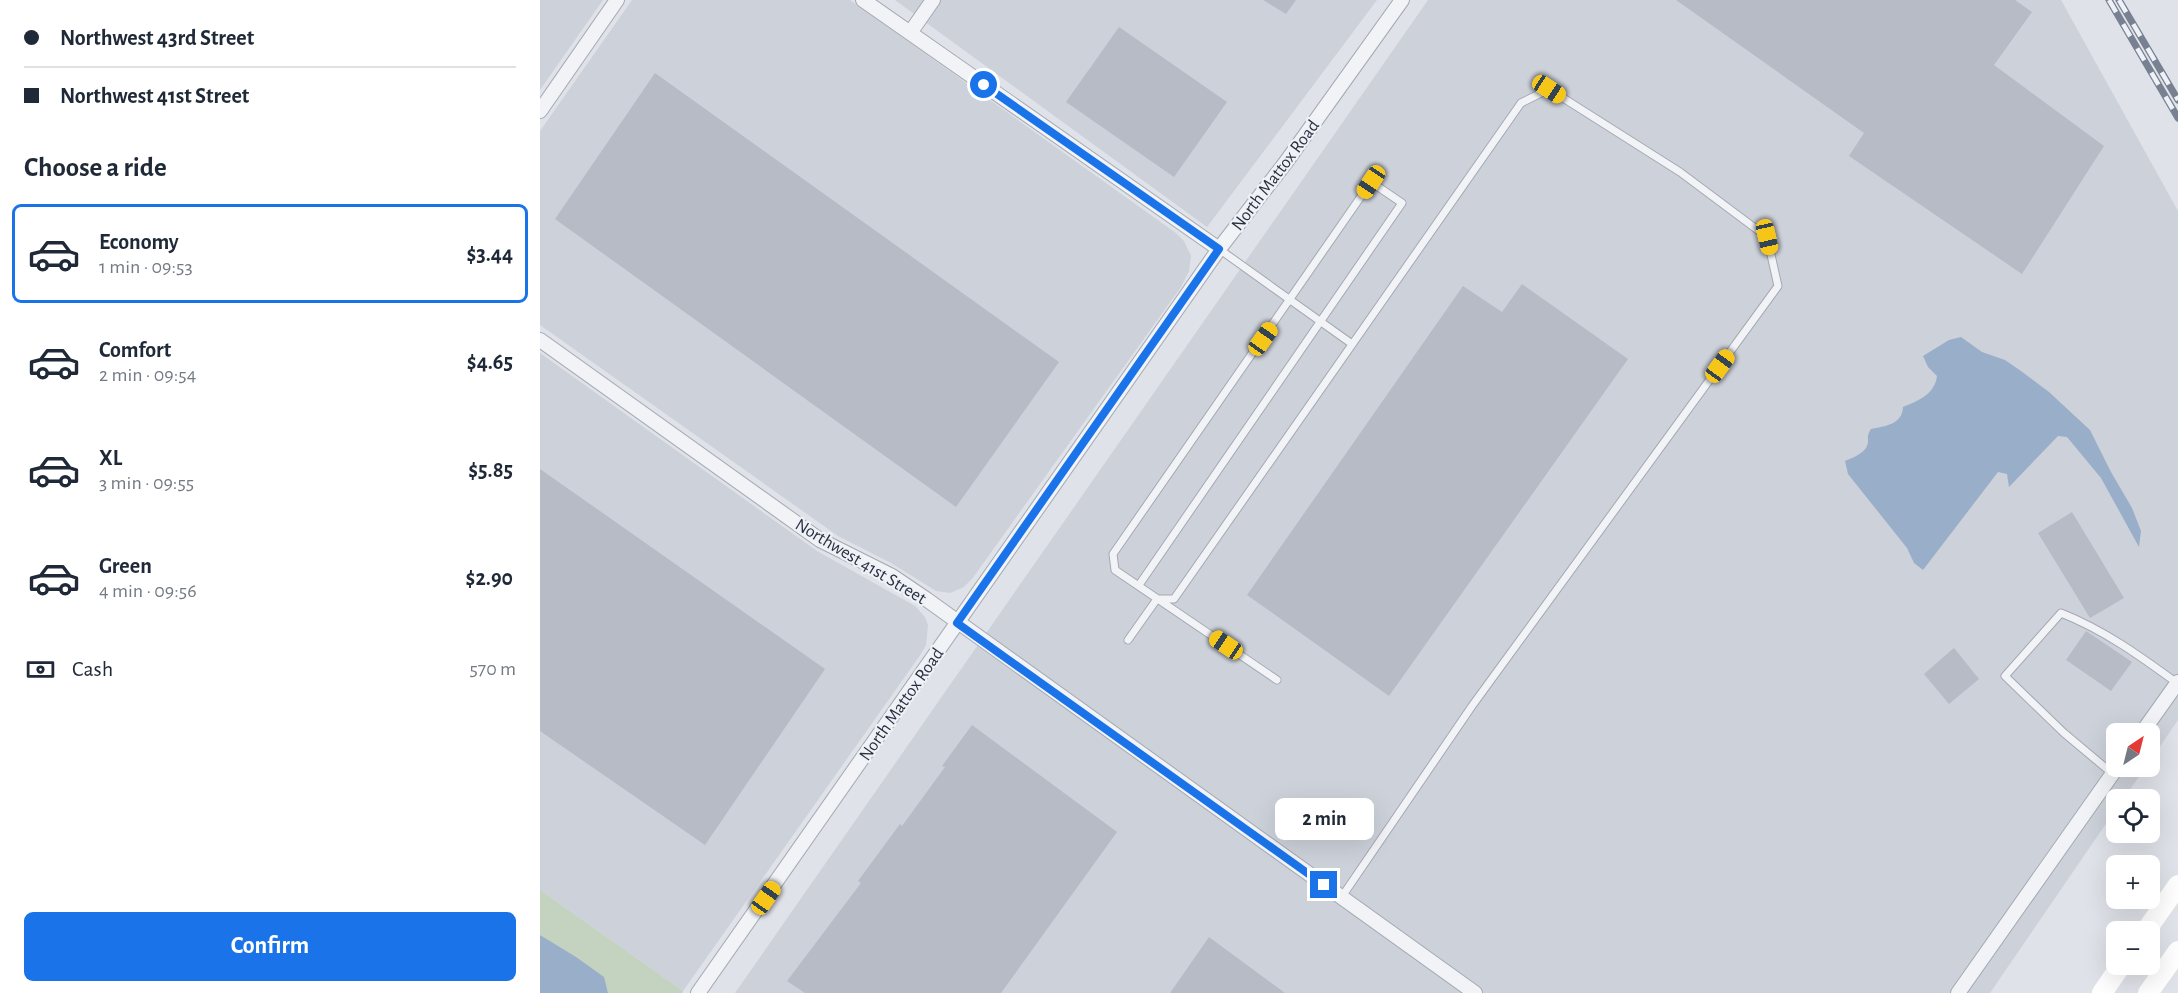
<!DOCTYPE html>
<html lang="en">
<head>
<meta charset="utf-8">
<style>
	:root { --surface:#fff; --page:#f2f2f3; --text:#1f2937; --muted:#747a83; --line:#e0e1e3; --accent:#1a73e8 }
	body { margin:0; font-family:"Alegreya Sans",sans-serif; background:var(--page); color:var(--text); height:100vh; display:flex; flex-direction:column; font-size:22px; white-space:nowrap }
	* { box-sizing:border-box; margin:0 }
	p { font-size:20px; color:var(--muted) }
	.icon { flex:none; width:33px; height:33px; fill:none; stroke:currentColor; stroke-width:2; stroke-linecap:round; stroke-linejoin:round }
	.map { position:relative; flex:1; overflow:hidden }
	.panel { display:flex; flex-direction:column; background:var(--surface); width:540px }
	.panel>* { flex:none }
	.top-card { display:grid; align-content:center; height:132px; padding:0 24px; background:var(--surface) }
	.needle { width:39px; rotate:35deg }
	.controls { position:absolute; left:1566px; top:723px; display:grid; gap:12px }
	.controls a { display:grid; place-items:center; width:54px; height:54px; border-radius:9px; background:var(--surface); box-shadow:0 6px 24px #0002; font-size:30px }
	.end { position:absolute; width:27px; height:27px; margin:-14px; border:8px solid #1a73e8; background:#fff; box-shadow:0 0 0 3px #fff }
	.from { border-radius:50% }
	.bubble { position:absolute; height:42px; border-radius:9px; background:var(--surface); box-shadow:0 6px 24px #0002; font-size:20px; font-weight:600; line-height:42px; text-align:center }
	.car { position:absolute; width:18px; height:36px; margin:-18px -9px; border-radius:8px; box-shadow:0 0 4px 2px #0007; background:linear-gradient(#f5c518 24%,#345 0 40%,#f5c518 0 76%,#345 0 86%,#f5c518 0) }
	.top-card b { display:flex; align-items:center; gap:21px; height:57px; font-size:22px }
	.top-card b+b { border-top:2px solid var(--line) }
	.top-card i { width:15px; height:15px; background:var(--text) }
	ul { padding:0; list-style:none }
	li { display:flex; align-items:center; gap:18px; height:99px; margin:0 12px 9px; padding:0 12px; border:3px solid transparent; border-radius:9px }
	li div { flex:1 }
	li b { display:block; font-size:22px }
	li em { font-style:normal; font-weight:600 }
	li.active { border-color:var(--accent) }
	li>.icon { width:54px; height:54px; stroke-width:1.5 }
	h2 { padding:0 24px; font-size:27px; line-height:72px }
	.pay { display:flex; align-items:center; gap:15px; height:66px; padding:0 24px; font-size:22px }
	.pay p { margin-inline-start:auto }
	.action { display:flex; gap:12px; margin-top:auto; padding:12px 24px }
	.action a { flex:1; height:69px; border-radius:9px; background:var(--accent); color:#fff; font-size:24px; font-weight:600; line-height:69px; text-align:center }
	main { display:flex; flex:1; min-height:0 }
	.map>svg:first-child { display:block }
	.built { fill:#cdd1da }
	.green { fill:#c4d2c0 }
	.water { fill:#99aec8 }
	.building { fill:#b6bbc5 }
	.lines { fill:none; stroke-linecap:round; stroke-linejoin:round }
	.service-casing { stroke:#a4a9b2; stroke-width:9 }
	.minor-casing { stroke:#a4a9b2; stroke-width:16 }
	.service { stroke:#f1f3f6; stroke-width:7 }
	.minor { stroke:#f1f3f6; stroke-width:14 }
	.secondary { stroke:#fff; stroke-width:20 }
	.rail-casing { stroke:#788192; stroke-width:7 }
	.rail { stroke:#eef1f6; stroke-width:4.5; stroke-dasharray:14; stroke-linecap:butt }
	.route { stroke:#1a73e8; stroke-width:8 }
	.labels { text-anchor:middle; stroke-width:4.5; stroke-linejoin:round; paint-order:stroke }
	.street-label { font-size:18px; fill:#282f3f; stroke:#eef1f6 }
</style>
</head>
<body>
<main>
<section class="panel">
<div class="top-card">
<b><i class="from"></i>Northwest 43rd Street</b>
<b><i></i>Northwest 41st Street</b>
</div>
<h2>Choose a ride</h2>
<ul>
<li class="active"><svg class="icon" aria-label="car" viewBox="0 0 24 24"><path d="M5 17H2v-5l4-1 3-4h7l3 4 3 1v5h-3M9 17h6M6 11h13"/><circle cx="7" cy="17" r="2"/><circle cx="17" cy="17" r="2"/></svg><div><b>Economy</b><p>1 min · 09:53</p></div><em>$3.44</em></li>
<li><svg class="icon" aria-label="car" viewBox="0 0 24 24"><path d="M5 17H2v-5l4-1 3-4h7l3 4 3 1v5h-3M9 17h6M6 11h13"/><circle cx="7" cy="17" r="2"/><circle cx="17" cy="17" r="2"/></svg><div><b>Comfort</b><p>2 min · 09:54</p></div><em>$4.65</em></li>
<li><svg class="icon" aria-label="car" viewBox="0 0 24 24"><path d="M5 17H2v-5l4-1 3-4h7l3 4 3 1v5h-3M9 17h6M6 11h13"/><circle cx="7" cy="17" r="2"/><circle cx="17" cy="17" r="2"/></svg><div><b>XL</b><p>3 min · 09:55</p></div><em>$5.85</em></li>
<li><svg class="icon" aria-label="car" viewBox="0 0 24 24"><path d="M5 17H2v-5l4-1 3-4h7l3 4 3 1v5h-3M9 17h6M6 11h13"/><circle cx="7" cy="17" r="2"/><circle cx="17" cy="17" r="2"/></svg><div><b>Green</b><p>4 min · 09:56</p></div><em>$2.90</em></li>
</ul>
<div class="pay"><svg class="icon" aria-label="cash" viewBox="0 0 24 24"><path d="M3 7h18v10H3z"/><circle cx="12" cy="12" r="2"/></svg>Cash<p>570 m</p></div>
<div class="action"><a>Confirm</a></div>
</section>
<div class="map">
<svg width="1638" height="993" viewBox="0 0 1638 993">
	<rect width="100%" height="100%" fill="#dfe2e8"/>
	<path class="built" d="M0,0H63L0,90Z
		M92,0H310L636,233L644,241L651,256L649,271L641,287L432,579L424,587L410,593L396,591L351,563L298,536L0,325V131Z
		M355,0H837L667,227Z
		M888,0H1521L1638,211V720L1610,761V734H1576V766L1606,767L1583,799L1576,800V809L1450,993H195Z
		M0,353L277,551L375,606L385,617L388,625L386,645L381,654L143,991L0,890Z"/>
	<path class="green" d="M0,890L143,991L142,993H68L63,977L0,935Z"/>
	<path class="water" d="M1421,337L1442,352L1465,360L1481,371L1509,392L1550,430L1571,472L1592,508L1601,531L1599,547L1561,478L1527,437L1518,436L1469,487L1467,474L1458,472L1383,570L1374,563L1367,548L1308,474L1305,461C1314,457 1326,453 1328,443C1328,437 1327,435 1331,429C1345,426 1362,425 1363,407C1378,401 1395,394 1397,376L1388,367L1383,356L1409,340Z
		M0,935L36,957L64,977L68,993H0Z"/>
	<path class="building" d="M723,0H756L746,14Z
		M1136,0H1475L1492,12L1454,65L1564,146L1482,274L1309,156L1324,133Z
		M579,27L687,102L634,177L526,102Z
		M115,73L519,362L416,507L15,219Z
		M982,284L1088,359L849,696L707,595L923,286L962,312Z
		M0,469L285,669L165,845L0,731Z
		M1532,512L1584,598L1550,618L1498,533Z
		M1546,631L1592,662L1571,691L1526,660Z
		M1414,648L1439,679L1409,704L1384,674Z
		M432,725L577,832L461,993H265L247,981L321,883L318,881L360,824L362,826L405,767L402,766Z
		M669,937L745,993H630Z"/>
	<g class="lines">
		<defs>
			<path id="service" d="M679,249L812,344
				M599,585L862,203L831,182L573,554L575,570L737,680
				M588,640L617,599H634L981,103L1009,89L1140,172L1227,237L1238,286L932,706L801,898
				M1573,774L1524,733L1465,676L1521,613C1564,630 1600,656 1637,683"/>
			<path id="minor" d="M323,0L679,249
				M370,33L393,0
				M0,111L77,0
				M0,340L280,540L352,576L386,599L935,993
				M1601,734L1638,682
				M158,993L679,249L746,162L862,0
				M1418,993L1578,766"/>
		</defs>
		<use href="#service" class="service-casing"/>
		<use href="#minor" class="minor-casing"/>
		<use href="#service" class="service"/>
		<use href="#minor" class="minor"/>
		<path class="secondary" d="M1605,932L1638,885
			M1562,993L1582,964
			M1608,993L1638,951"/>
		<defs>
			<path id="rail" d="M1569,0L1638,118
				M1579,0L1638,100"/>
		</defs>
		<use href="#rail" class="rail-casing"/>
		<use href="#rail" class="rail"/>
	</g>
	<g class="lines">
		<path class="route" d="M444,85L679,249L417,623L784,885"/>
	</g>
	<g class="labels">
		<g class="street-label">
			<text transform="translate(735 175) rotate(-53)" y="6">North Mattox Road</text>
			<text transform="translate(321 561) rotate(31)" y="6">Northwest 41st Street</text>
			<text transform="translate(361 704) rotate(-55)" y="6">North Mattox Road</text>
		</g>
	</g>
</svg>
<div class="controls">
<a><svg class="needle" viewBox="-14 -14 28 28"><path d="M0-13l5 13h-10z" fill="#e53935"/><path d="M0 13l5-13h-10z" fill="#747a83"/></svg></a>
<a><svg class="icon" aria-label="locate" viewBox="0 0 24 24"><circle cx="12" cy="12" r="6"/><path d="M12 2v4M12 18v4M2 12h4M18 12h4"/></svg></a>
<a>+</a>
<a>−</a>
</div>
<i class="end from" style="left:444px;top:85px"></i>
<i class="end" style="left:784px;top:885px"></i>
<div class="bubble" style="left:735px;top:798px;width:99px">2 min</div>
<i class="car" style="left:1009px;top:89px;rotate:123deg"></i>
<i class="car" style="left:831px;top:182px;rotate:214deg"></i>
<i class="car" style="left:1227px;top:237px;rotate:167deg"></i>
<i class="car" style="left:723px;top:339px;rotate:35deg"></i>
<i class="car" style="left:1180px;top:366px;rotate:36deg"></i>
<i class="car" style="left:686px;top:645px;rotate:304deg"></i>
<i class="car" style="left:226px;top:898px;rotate:35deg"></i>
</div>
</main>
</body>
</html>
